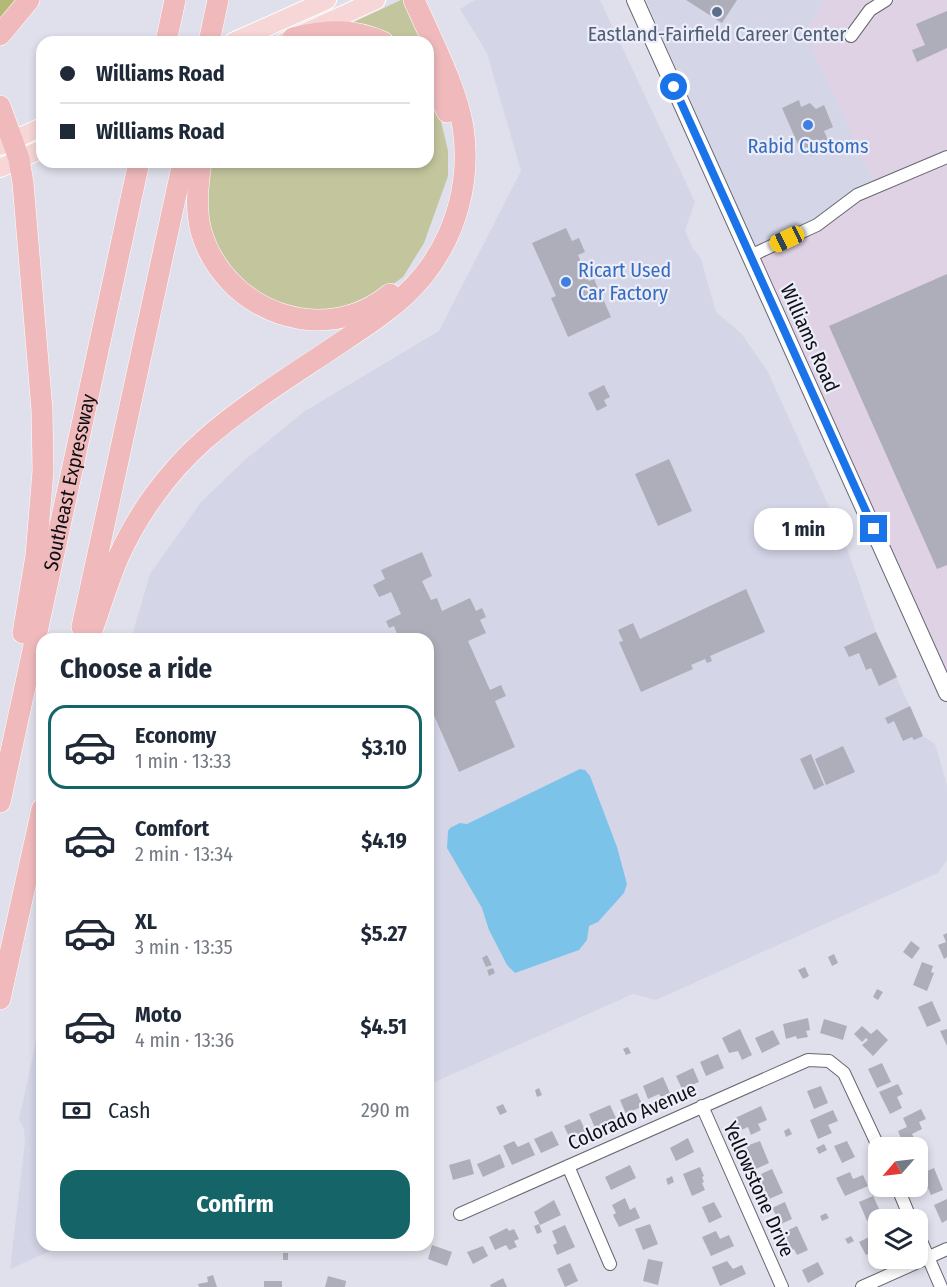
<!DOCTYPE html>
<html lang="en">
<head>
<meta charset="utf-8">
<style>
	:root { --surface:#fff; --page:#f2f2f3; --text:#1f2937; --muted:#747a83; --line:#e0e1e3; --accent:#156467 }
	body { margin:0; font-family:"Fira Sans Condensed",sans-serif; background:var(--page); color:var(--text); height:100vh; display:flex; flex-direction:column; font-size:22px; white-space:nowrap }
	* { box-sizing:border-box; margin:0 }
	p { font-size:20px; color:var(--muted) }
	.icon { flex:none; width:33px; height:33px; fill:none; stroke:currentColor; stroke-width:2; stroke-linecap:round; stroke-linejoin:round }
	.map { position:relative; flex:1; overflow:hidden }
	.details { position:absolute; left:36px; top:633px; width:398px; height:618px; display:flex; flex-direction:column; background:var(--surface); border-radius:18px; box-shadow:0 3px 9px #0003 }
	.details>* { flex:none }
	.top-card { position:absolute; left:36px; top:36px; width:398px; height:132px; border-radius:18px; box-shadow:0 3px 9px #0003; display:grid; align-content:center; height:132px; padding:0 24px; background:var(--surface) }
	.needle { width:39px; rotate:242deg }
	.tools { position:absolute; left:868px; top:1137px; display:grid; gap:12px }
	.tools a { display:grid; place-items:center; width:60px; height:60px; border-radius:12px; background:var(--surface); box-shadow:0 3px 9px #0003; font-size:30px }
	.end { position:absolute; width:27px; height:27px; margin:-14px; border:8px solid #1a73e8; background:#fff; box-shadow:0 0 0 3px #fff }
	.from { border-radius:50% }
	.bubble { position:absolute; height:42px; border-radius:18px; background:var(--surface); box-shadow:0 3px 9px #0003; font-size:20px; font-weight:700; line-height:42px; text-align:center }
	.car { position:absolute; width:18px; height:36px; margin:-18px -9px; border-radius:8px; box-shadow:0 0 4px 2px #0007; background:linear-gradient(#f5c518 24%,#345 0 40%,#f5c518 0 76%,#345 0 86%,#f5c518 0) }
	.top-card b { display:flex; align-items:center; gap:21px; height:57px; font-size:22px }
	.top-card b+b { border-top:2px solid var(--line) }
	.top-card i { width:15px; height:15px; background:var(--text) }
	ul { padding:0; list-style:none }
	li { display:flex; align-items:center; gap:18px; height:84px; margin:0 12px 9px; padding:0 12px; border:3px solid transparent; border-radius:18px }
	li div { flex:1 }
	li b { display:block; font-size:22px }
	li em { font-style:normal; font-weight:700 }
	li.active { border-color:var(--accent) }
	li>.icon { width:54px; height:54px; stroke-width:1.5 }
	h2 { padding:0 24px; font-size:27px; line-height:72px }
	.pay { display:flex; align-items:center; gap:15px; height:66px; padding:0 24px; font-size:22px }
	.pay p { margin-inline-start:auto }
	.cta { display:flex; gap:12px; margin-top:auto; padding:12px 24px }
	.cta a { flex:1; height:69px; border-radius:18px; background:var(--accent); color:#fff; font-size:24px; font-weight:700; line-height:69px; text-align:center }
	.map>svg:first-child { display:block }
	.built { fill:#d4d6e8 }
	.industrial { fill:#dfd2e5 }
	.green { fill:#c3c69d }
	.forest { fill:#b5b976 }
	.water { fill:#7bc3e8 }
	.building { fill:#adaeb9 }
	.lines { fill:none; stroke-linecap:round; stroke-linejoin:round }
	.minor-casing { stroke:#666771; stroke-width:14 }
	.secondary-casing { stroke:#666771; stroke-width:18 }
	.primary-casing { stroke:#fff; stroke-width:20 }
	.motorway-casing { stroke:#fff; stroke-width:22 }
	.minor { stroke:#fff; stroke-width:12 }
	.secondary { stroke:#fff; stroke-width:16 }
	.primary { stroke:#f6d6d7; stroke-width:18 }
	.motorway { stroke:#f0babc; stroke-width:21 }
	.route { stroke:#1a73e8; stroke-width:8 }
	.service-dot { fill:#5c6f8a; stroke:#ecedf9; stroke-width:2 }
	.shop-dot { fill:#3f7fe0; stroke:#ecedf9; stroke-width:2 }
	.labels { text-anchor:middle; stroke-width:4.5; stroke-linejoin:round; paint-order:stroke }
	.service-label { font-size:20px; fill:#4e5e75; stroke:#ecedf9 }
	.shop-label { font-size:20px; fill:#366cbe; stroke:#ecedf9 }
	.street-label { font-size:20px; fill:#0e0f12; stroke:#ecedf9 }
</style>
</head>
<body>
<div class="map">
<svg width="947" height="1287" viewBox="0 0 947 1287">
	<rect width="100%" height="100%" fill="#dfe0eb"/>
	<path class="built" d="M475,0H600L695,202L685,230L692,247L701,259L716,312L741,333L768,372L844,540L876,632L923,736L935,744L947,785V860L938,873L656,1000L633,994L428,1085V639H131L150,574L201,502L246,459L305,411L439,331L521,171L487,53L460,9Z
		M646,0H825L806,33L877,188L757,251Z
		M42,1014V1245H64L10,1269L25,1142L24,1129L19,1119Z"/>
	<path class="industrial" d="M825,0H947V694L750,256L877,188L805,33Z"/>
	<path class="green" d="M401,0H406L427,42H394L387,38L345,26Z
		M428,95L440,117L448,151V176L424,243L403,277L369,301L330,312H296L255,296L221,264L203,210L209,162H428Z"/>
	<path class="forest" d="M0,0H18L0,22Z"/>
	<path class="water" d="M580,769L585,770L590,776L617,847L627,884L624,893L598,922L589,926L587,940L579,950L515,973L507,965L489,930L482,908L447,848L448,831L450,828L460,823L467,824Z"/>
	<path class="building" d="M686,0H737L722,23Z
		M947,11V48L917,62L912,50L925,45L916,24Z
		M799,100L801,107L810,103L816,109L824,105L833,127L824,131L831,147L811,156L807,147L800,149L782,108Z
		M566,228L572,241L579,238L585,252L578,255L589,281L594,279L611,317L568,337L551,298L556,296L532,243Z
		M947,274V565L937,569L829,326Z
		M604,385L610,397L604,400L607,406L597,411L588,393Z
		M669,459L692,511L658,526L635,474Z
		M422,552L432,576L422,581L431,600L437,598L442,611L470,598L476,611L482,608L486,617L480,620L486,633L468,641L490,690L501,685L506,696L495,701L515,747L459,772L428,702V639H399L394,626L389,628L386,621L401,614L392,594L391,592L379,597L373,585L385,579L381,570Z
		M746,589L765,632L710,656L712,661L707,663L705,659L691,665L693,669L641,692L619,642L623,641L618,630L633,623L640,639Z
		M876,632L897,677L879,686L871,668L866,670L859,653L849,657L844,647Z
		M910,706L923,736L914,740L912,737L903,741L894,721L888,724L885,718Z
		M843,746L855,772L826,785L815,759Z
		M811,754L824,785L814,790L800,759Z
		M947,933V957L944,959L938,945L946,942L943,935Z
		M911,941L920,948L912,959L903,952Z
		M834,954L838,963L832,966L828,957Z
		M487,955L492,965L486,967L482,958Z
		M922,962L933,966L931,972L934,973L927,991L913,985Z
		M805,967L809,976L803,979L798,970Z
		M493,968L495,973L489,976L487,970Z
		M877,989L883,992L878,1000L873,997Z
		M932,1001L941,1021L927,1027L918,1007Z
		M808,1018L810,1030L806,1031L808,1037L797,1039L796,1036L786,1039L783,1024Z
		M824,1019L847,1026L843,1040L820,1033Z
		M862,1026L871,1034L877,1029L888,1040L873,1056L862,1045L868,1040L866,1038L862,1042L854,1034Z
		M740,1029L752,1055L742,1060L738,1051L729,1053L722,1038Z
		M947,1029V1046L940,1031Z
		M773,1030L780,1044L762,1053L755,1038Z
		M628,1047L631,1053L626,1055L623,1049Z
		M718,1054L724,1068L706,1076L700,1062Z
		M882,1063L891,1082L877,1088L868,1069Z
		M693,1068L699,1082L682,1089L676,1076Z
		M663,1077L670,1093L661,1097L659,1094L648,1099L643,1086Z
		M898,1084L903,1094L897,1097L902,1108L890,1114L879,1092Z
		M821,1086L828,1103L814,1109L807,1091Z
		M539,1088L542,1095L537,1097L535,1090Z
		M637,1093L643,1106L626,1114L620,1100Z
		M503,1104L507,1112L500,1115L496,1107Z
		M610,1105L616,1118L595,1128L589,1114Z
		M761,1106L767,1120L758,1124L761,1130L751,1135L748,1127L739,1131L733,1119Z
		M921,1109L926,1119L919,1122L922,1129L912,1134L914,1138L903,1143L898,1131L907,1127L903,1118Z
		M833,1110L838,1121L828,1125L832,1133L818,1139L810,1120Z
		M580,1119L586,1132L570,1139L564,1126Z
		M789,1128L792,1134L786,1137L784,1131Z
		M552,1131L559,1145L541,1153L534,1139Z
		M688,1138L694,1152L676,1161L670,1148Z
		M514,1141L518,1147L529,1142L535,1155L512,1165L503,1146Z
		M760,1141L769,1163L756,1169L746,1146Z
		M847,1141L855,1157L842,1163L834,1146Z
		M824,1144L827,1150L819,1154L816,1148Z
		M920,1146L928,1165L918,1169V1147Z
		M500,1154L505,1167L483,1177L477,1164Z
		M470,1159L474,1174L453,1180L449,1165Z
		M630,1165L636,1178L611,1190L605,1177Z
		M700,1167L704,1176L702,1177L704,1182L702,1183L705,1190L692,1196L683,1174Z
		M934,1168L943,1190L931,1195L928,1188L926,1189L924,1185L922,1186L918,1175Z
		M772,1169L783,1193L769,1199L761,1181L763,1180L761,1174Z
		M428,1170L434,1175L429,1182L431,1183L429,1187L431,1188L428,1194Z
		M850,1172L853,1179L863,1175L868,1186L845,1196L836,1178Z
		M672,1176L674,1182L668,1185L666,1179Z
		M873,1196L882,1215L867,1221L859,1202Z
		M625,1198L630,1210L635,1207L640,1218L619,1227L613,1215L616,1213L612,1205Z
		M947,1199V1220L942,1223L934,1205Z
		M554,1200L561,1215L540,1225L534,1212Z
		M714,1202L722,1217L709,1223L702,1207Z
		M785,1202L792,1219L781,1224L772,1208Z
		M826,1213L829,1218L822,1221L820,1216Z
		M539,1224L542,1232L537,1234L534,1226Z
		M650,1224L658,1244L643,1250L635,1229Z
		M565,1225L575,1247L557,1255L553,1245L557,1243L552,1231Z
		M797,1226L808,1250L797,1255L794,1249L792,1250L784,1232Z
		M507,1228L509,1231L514,1229L519,1239L514,1241L517,1247L509,1250L506,1245L495,1250L489,1237Z
		M716,1231L720,1239L729,1235L734,1246L711,1256L702,1237Z
		M879,1232V1248L866,1255L859,1242Z
		M851,1236L854,1241L848,1244L845,1239Z
		M432,1245L452,1252L447,1266L428,1259Z
		M483,1246L488,1256L473,1264L467,1252Z
		M283,1253H288V1260H283Z
		M648,1259L663,1262L658,1285L643,1281Z
		M727,1261L733,1269L742,1265L746,1274L720,1286L712,1267Z
		M818,1262L824,1274L808,1283L802,1270Z
		M570,1263L578,1281L565,1287L557,1269Z
		M213,1275L217,1287H199L198,1284L208,1282L207,1277Z
		M328,1276L346,1281L345,1287H325Z
		M503,1278L507,1287H491L490,1285Z
		M264,1281H282V1287H264Z"/>
	<g class="lines">
		<defs>
			<path id="minor" d="M851,36L870,10L886,0
				M750,256L817,225L857,195L947,157
				M702,1106L782,1287
				M568,1166L610,1264
				M897,1186L911,1220
				M460,1214L808,1060L829,1061L844,1073L879,1148
				M918,1234L941,1287
				M862,1287L947,1249"/>
			<path id="secondary" d="M635,0L947,693"/>
			<path id="primary" d="M233,42L327,0
				M284,42L376,0
				M0,146L42,127
				M0,168L42,149"/>
			<g id="motorway">
				<path d="M0,35L29,0"/>
				<path d="M293,38C324,30 353,28 383,42"/>
				<path d="M166,42L175,0"/>
				<path d="M209,42L218,0"/>
				<path d="M428,76L438,92L447,112"/>
				<path d="M0,106L19,159L23,183L42,410L43,471L36,556L23,633"/>
				<path d="M201,162C198,185 195,208 201,231C224,311 323,349 390,294"/>
				<path d="M82,627L183,162"/>
				<path d="M89,639C99,612 107,584 118,558C137,515 168,472 203,441C246,403 296,373 343,341C372,322 401,303 423,276C457,234 471,179 463,127C456,86 431,39 414,0"/>
				<path id="s1" d="M0,802L139,162"/>
				<path d="M0,999L42,809"/>
			</g>
		</defs>
		<use href="#minor" class="minor-casing"/>
		<use href="#secondary" class="secondary-casing"/>
		<use href="#primary" class="primary-casing"/>
		<use href="#motorway" class="motorway-casing"/>
		<use href="#minor" class="minor"/>
		<use href="#secondary" class="secondary"/>
		<use href="#primary" class="primary"/>
		<use href="#motorway" class="motorway"/>
	</g>
	<g class="lines">
		<path class="route" d="M674,87L874,529"/>
	</g>
	<circle class="service-dot" cx="717" cy="12" r="6"/>
	<g class="shop-dot">
		<circle cx="808" cy="125" r="6"/>
		<circle cx="566" cy="282" r="6"/>
	</g>
	<g class="labels">
		<g class="service-label">
			<text x="717" y="41">Eastland-Fairfield Career Center</text>
		</g>
		<g class="shop-label">
			<text x="808" y="153">Rabid Customs</text>
			<text x="578" y="277" text-anchor="start">Ricart Used<tspan x="578" dy="23">Car Factory</tspan></text>
		</g>
		<g class="street-label">
			<text transform="translate(810 338) rotate(66)" y="7">Williams Road</text>
			<text dy="7" stroke="none"><textPath href="#s1" startOffset="327">Southeast Expressway</textPath></text>
			<text transform="translate(632 1116) rotate(-24)" y="7">Colorado Avenue</text>
			<text transform="translate(759 1189) rotate(66)" y="7">Yellowstone Drive</text>
		</g>
	</g>
</svg>
<div class="tools">
<a><svg class="needle" viewBox="-14 -14 28 28"><path d="M0-13l5 13h-10z" fill="#e53935"/><path d="M0 13l5-13h-10z" fill="#747a83"/></svg></a>
<a><svg class="icon" aria-label="layers" viewBox="0 0 24 24"><path d="M12 4l9 5-9 5-9-5zM3 14l9 5 9-5"/></svg></a>
</div>
<i class="end from" style="left:674px;top:87px"></i>
<i class="end" style="left:874px;top:529px"></i>
<div class="bubble" style="left:754px;top:508px;width:99px">1 min</div>
<i class="car" style="left:787px;top:239px;rotate:245deg"></i>
<div class="top-card">
<b><i class="from"></i>Williams Road</b>
<b><i></i>Williams Road</b>
</div>
<section class="details">
<h2>Choose a ride</h2>
<ul>
<li class="active"><svg class="icon" aria-label="car" viewBox="0 0 24 24"><path d="M5 17H2v-5l4-1 3-4h7l3 4 3 1v5h-3M9 17h6M6 11h13"/><circle cx="7" cy="17" r="2"/><circle cx="17" cy="17" r="2"/></svg><div><b>Economy</b><p>1 min · 13:33</p></div><em>$3.10</em></li>
<li><svg class="icon" aria-label="car" viewBox="0 0 24 24"><path d="M5 17H2v-5l4-1 3-4h7l3 4 3 1v5h-3M9 17h6M6 11h13"/><circle cx="7" cy="17" r="2"/><circle cx="17" cy="17" r="2"/></svg><div><b>Comfort</b><p>2 min · 13:34</p></div><em>$4.19</em></li>
<li><svg class="icon" aria-label="car" viewBox="0 0 24 24"><path d="M5 17H2v-5l4-1 3-4h7l3 4 3 1v5h-3M9 17h6M6 11h13"/><circle cx="7" cy="17" r="2"/><circle cx="17" cy="17" r="2"/></svg><div><b>XL</b><p>3 min · 13:35</p></div><em>$5.27</em></li>
<li><svg class="icon" aria-label="car" viewBox="0 0 24 24"><path d="M5 17H2v-5l4-1 3-4h7l3 4 3 1v5h-3M9 17h6M6 11h13"/><circle cx="7" cy="17" r="2"/><circle cx="17" cy="17" r="2"/></svg><div><b>Moto</b><p>4 min · 13:36</p></div><em>$4.51</em></li>
</ul>
<div class="pay"><svg class="icon" aria-label="cash" viewBox="0 0 24 24"><path d="M3 7h18v10H3z"/><circle cx="12" cy="12" r="2"/></svg>Cash<p>290 m</p></div>
<div class="cta"><a>Confirm</a></div>
</section>
</div>
</body>
</html>
